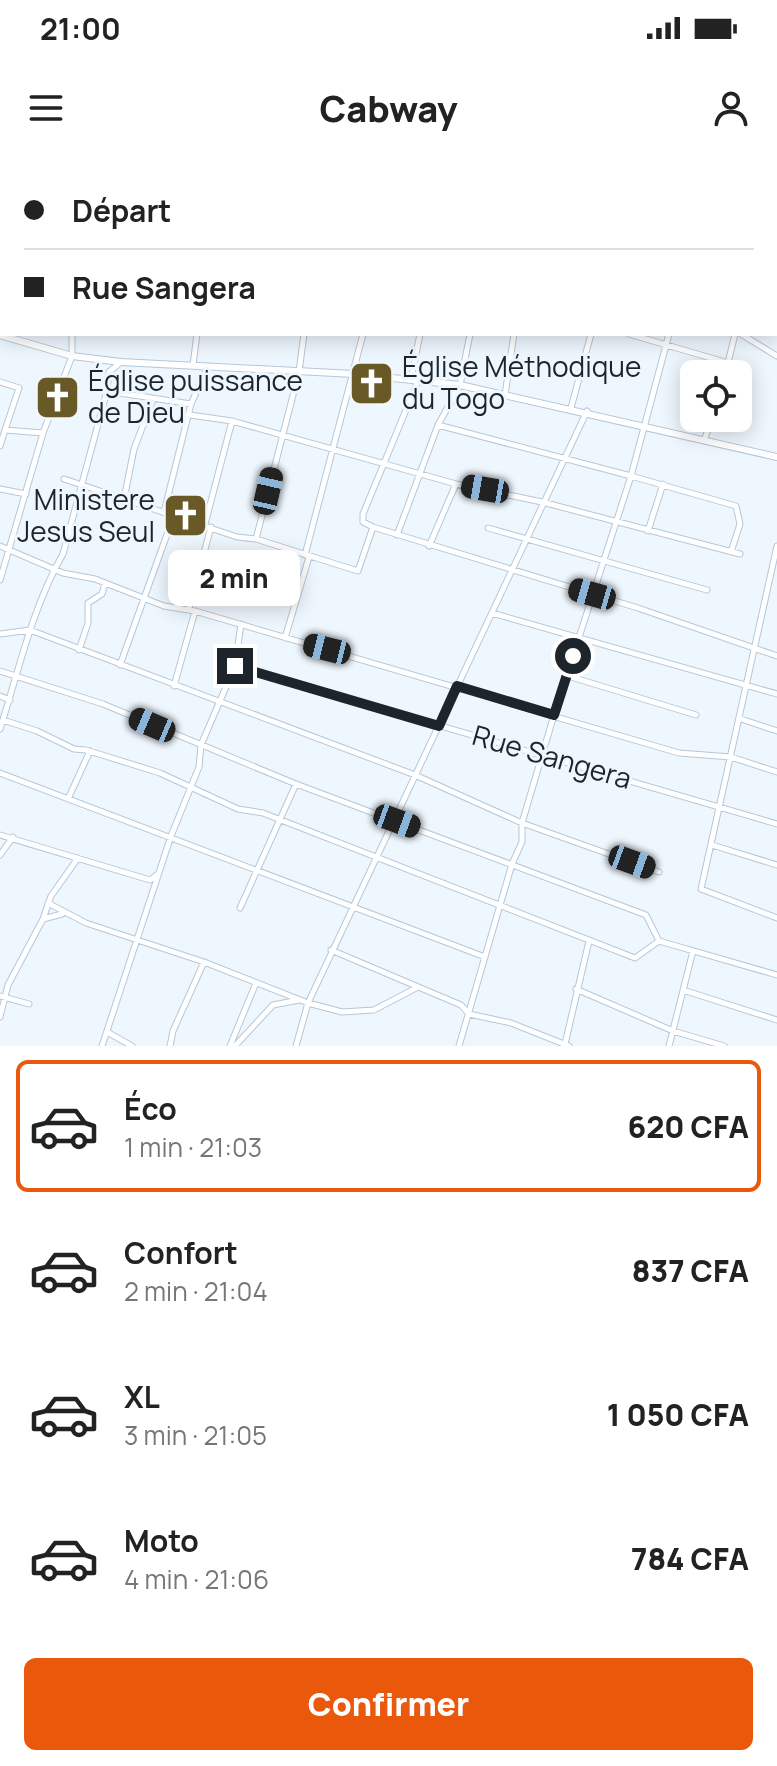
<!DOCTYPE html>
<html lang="fr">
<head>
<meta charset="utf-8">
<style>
	:root { --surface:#fff; --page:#f6f6f6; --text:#222; --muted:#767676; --line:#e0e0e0; --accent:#ea580c }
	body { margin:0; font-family:Manrope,sans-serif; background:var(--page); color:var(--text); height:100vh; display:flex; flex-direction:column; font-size:30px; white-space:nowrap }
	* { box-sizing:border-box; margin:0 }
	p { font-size:26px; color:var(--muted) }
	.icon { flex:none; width:44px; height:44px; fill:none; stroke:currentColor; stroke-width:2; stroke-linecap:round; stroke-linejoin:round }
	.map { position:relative; height:886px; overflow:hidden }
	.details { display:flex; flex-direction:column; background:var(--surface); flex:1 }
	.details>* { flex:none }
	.hud { position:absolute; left:0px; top:0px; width:778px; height:176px; box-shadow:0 4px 20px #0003; display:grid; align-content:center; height:176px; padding:0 24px; background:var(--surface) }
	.controls { position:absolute; left:680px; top:200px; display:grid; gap:16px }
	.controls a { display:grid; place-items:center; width:72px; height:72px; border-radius:12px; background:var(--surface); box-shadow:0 4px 20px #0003; font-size:40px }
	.end { position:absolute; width:36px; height:36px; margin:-18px; border:10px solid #1d242b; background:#fff; box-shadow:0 0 0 4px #fff }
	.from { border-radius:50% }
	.bubble { position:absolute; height:56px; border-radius:12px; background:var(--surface); box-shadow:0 4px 20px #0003; font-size:26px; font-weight:800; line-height:56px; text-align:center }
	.car { position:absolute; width:24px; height:48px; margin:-24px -12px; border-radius:10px; box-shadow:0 0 6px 2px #0007; background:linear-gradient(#222 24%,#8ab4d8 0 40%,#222 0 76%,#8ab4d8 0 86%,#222 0) }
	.hud b { display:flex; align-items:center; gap:28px; height:76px; font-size:30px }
	.hud b+b { border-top:2px solid var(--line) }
	.hud i { width:20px; height:20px; background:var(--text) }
	ul { padding:14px 0 0; list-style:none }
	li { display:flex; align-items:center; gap:24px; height:132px; margin:0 16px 12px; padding:0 8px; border:4px solid transparent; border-radius:12px }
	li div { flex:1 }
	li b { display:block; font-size:30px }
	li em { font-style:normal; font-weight:800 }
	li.active { border-color:var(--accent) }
	li>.icon { width:72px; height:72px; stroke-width:1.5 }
	.primary-button { display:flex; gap:16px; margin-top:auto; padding:16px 24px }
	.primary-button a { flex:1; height:92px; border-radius:12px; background:var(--accent); color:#fff; font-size:32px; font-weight:800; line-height:92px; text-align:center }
	.status { display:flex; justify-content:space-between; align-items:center; height:56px; padding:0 40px; background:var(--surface); direction:ltr }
	.status svg { height:22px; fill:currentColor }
	header { display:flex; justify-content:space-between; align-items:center; height:104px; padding:0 24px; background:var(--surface); font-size:36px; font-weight:800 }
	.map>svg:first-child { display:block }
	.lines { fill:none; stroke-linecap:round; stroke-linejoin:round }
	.minor-casing { stroke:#b5c7d9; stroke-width:7 }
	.tertiary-casing { stroke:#b5c7d9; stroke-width:8 }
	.minor { stroke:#fff; stroke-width:5 }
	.tertiary { stroke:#fff; stroke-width:6 }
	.route { stroke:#1d242b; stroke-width:10 }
	.labels { text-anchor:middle; stroke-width:6; stroke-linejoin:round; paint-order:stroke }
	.poi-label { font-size:28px; fill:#1d242b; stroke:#eff7fe; text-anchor:start }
	.street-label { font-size:28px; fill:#1d242b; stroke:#eff7fe }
</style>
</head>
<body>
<div class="status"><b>21:00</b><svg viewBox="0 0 49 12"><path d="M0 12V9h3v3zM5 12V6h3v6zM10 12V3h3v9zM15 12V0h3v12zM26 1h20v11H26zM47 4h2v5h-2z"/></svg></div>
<header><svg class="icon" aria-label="menu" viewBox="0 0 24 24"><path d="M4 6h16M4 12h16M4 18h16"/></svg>Cabway<svg class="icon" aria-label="person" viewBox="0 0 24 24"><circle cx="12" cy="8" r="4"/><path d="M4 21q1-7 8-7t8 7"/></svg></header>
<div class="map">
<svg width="777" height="886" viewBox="0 0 777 886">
	<rect width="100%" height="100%" fill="#eff7fe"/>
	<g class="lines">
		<defs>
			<path id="minor" d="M306,0L325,2
				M619,0L626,2
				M217,2L218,0
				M350,2L351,0
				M400,2V0
				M460,2L464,0
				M511,2V0
				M555,2V0
				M598,2L599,0
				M640,2V0
				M687,2V0
				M729,2V0
				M774,2L775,0
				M776,69H777
				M0,78L2,79
				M0,128H2
				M629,174L728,203L735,174
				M669,174L631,316L736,346L740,364L731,392
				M741,174L777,196
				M193,205L197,174
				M725,214L728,203
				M411,219L420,174
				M0,222L19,228L5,270
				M107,231L191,244
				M505,235L514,174
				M571,248L591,174
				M190,255L232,261L456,324L542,342L740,394
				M438,265L631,316L554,555L522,663V682L512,704L459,886
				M705,278L712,258
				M0,286L5,270L43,273
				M64,319L237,377L256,379L358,411L373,367L638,448L777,496
				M0,329L26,334
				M124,339L134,289L153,239
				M164,352L191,244L208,206
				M205,364L232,261
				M373,367L363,362V354L418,221
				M488,368L707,430
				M648,371L663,324
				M397,375L438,265L460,225L470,174
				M256,379L299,212L304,174
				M0,386L63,413L95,419L164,446L195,451
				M429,386L456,324
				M777,386L701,729L777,758
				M305,395L363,174
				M0,420L43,273L72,196V174
				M189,448L211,367
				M492,453L777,534
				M0,474L30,470L415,615L522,663L659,712
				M285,478L309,397
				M79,490L88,463V443L102,434L105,423
				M120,505L174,355
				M235,506L777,664
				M0,511L103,544L296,624L646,755L659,781L777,815
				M568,516L696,555
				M174,526L195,451L679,593L731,597L777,612
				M0,536L10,540
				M741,559L777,571
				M3,560L37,571L74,589L86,590L160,613L238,649L263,653L635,798L659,781
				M0,569C19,510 32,448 63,394L107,231L109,212L121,202
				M0,613L485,797
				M68,639L90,591
				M0,675L150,720L158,714
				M712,685L777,705
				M0,695L13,677
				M48,743L86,763L204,802L308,843L587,251
				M240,748L296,624
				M43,759L62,754
				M331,790L461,845L469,854L511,863L569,886
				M576,829L673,871L724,886
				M683,830L777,860
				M0,836L29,844
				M0,857L8,825L43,759L51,736L78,698
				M107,872L132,886
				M565,884L589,781
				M102,886L171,676L199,607L201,585L235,506L241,464
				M170,886L173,871L204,802
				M230,886L256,823
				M235,886L273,845L299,840
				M296,886L308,843L342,852L374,850L418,827
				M669,886L693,791"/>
			<path id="tertiary" d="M0,175L72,196L121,202L354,214L460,225L777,297"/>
		</defs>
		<use href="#minor" class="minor-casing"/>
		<use href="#tertiary" class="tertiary-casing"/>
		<use href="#minor" class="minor"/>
		<use href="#tertiary" class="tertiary"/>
	</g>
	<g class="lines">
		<path class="route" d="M235,506L439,566L457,526L554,555L573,496"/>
	</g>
	<defs>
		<symbol id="church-square" viewBox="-11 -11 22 22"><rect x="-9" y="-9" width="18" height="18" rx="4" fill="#685926" stroke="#eff7fe"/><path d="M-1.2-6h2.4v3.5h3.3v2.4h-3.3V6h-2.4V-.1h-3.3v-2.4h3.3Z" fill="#fff"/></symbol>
	</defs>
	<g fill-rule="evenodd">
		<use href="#church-square" x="346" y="198" width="51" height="51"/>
		<use href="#church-square" x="32" y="212" width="51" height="51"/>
		<use href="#church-square" x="160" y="330" width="51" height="51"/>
	</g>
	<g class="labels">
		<g class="poi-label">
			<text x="402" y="217">Église Méthodique<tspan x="402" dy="32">du Togo</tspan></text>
			<text x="88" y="231">Église puissance<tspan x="88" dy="32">de Dieu</tspan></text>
			<text x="155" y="350" text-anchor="end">Ministere<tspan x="155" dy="32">Jesus Seul</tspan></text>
		</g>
		<g class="street-label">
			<text transform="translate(552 597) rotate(16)" y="10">Rue Sangera</text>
		</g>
	</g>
</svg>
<div class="controls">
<a><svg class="icon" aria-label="locate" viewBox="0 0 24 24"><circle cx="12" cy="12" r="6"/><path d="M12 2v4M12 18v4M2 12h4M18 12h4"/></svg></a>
</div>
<i class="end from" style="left:573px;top:496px"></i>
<i class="end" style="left:235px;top:506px"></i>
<div class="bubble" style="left:168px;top:390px;width:132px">2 min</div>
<i class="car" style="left:485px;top:329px;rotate:280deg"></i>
<i class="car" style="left:268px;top:331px;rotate:13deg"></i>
<i class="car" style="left:592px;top:434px;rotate:286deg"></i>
<i class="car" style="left:327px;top:489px;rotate:284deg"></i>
<i class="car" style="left:152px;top:565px;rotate:293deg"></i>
<i class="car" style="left:397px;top:661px;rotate:110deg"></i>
<i class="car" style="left:632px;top:702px;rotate:110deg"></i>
<div class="hud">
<b><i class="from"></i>Départ</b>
<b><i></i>Rue Sangera</b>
</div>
</div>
<section class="details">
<ul>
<li class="active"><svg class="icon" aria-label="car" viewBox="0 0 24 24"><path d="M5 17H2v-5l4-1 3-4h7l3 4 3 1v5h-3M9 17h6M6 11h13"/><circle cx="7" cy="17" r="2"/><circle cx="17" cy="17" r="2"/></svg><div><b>Éco</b><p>1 min · 21:03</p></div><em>620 CFA</em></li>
<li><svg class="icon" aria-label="car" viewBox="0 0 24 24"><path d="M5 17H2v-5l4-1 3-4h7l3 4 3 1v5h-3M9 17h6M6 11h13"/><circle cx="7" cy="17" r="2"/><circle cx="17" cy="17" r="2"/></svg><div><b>Confort</b><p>2 min · 21:04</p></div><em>837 CFA</em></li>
<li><svg class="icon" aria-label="car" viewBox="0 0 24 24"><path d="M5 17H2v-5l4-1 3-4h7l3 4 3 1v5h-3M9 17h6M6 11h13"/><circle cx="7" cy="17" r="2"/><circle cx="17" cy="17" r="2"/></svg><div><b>XL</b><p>3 min · 21:05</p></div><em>1 050 CFA</em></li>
<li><svg class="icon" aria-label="car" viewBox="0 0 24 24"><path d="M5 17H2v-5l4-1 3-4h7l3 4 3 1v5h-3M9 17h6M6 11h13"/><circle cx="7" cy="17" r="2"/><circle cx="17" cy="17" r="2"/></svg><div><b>Moto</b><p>4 min · 21:06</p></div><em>784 CFA</em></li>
</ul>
<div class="primary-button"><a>Confirmer</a></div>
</section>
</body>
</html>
